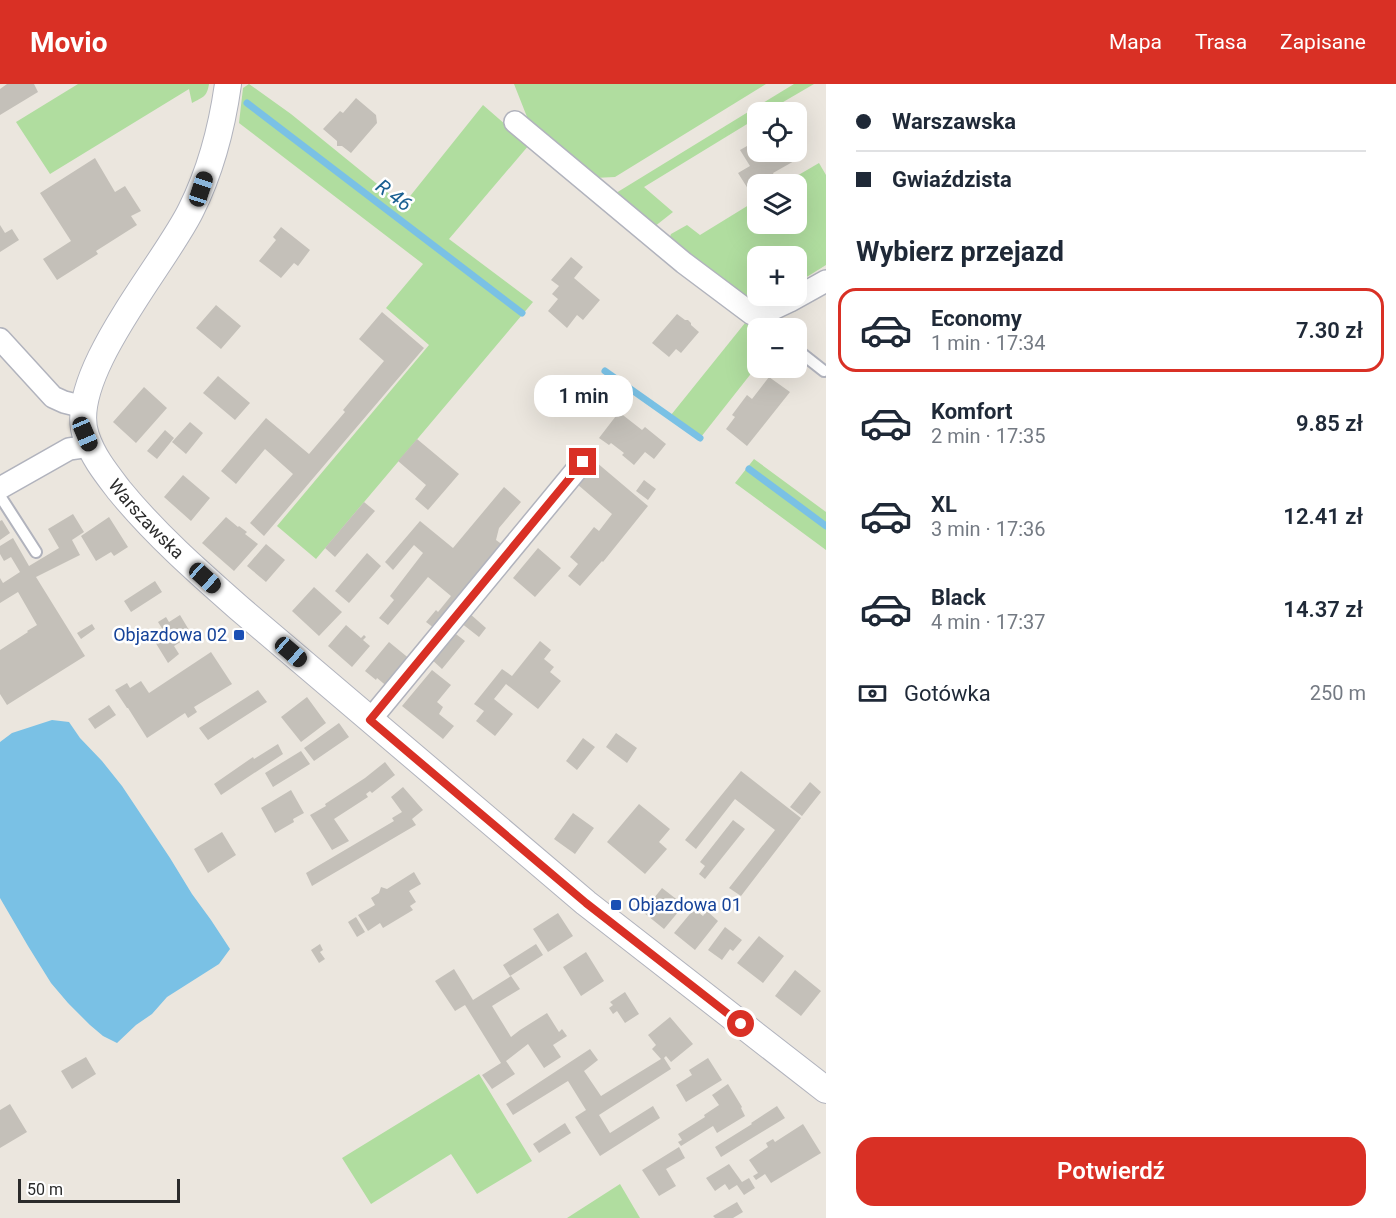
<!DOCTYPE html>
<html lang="pl">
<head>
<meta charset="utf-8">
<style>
	:root { --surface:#fff; --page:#f6f6f7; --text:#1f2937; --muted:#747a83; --line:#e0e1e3; --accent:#d93025 }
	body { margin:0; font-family:Roboto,sans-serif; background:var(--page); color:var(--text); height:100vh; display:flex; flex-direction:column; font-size:22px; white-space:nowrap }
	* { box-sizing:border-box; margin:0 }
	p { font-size:20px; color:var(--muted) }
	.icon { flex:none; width:33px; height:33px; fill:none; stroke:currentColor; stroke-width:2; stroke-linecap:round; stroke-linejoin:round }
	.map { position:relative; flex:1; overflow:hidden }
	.side { display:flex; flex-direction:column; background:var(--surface); width:570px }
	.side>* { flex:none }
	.guide { display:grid; align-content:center; height:132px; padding:0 30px; background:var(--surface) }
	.controls { position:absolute; left:747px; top:18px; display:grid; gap:12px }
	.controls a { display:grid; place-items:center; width:60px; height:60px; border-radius:12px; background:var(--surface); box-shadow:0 6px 24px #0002; font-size:30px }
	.scale { position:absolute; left:18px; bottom:15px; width:162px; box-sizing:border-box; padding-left:6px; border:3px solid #2b2b2b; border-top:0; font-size:16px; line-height:21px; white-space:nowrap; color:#2b2b2b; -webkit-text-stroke:4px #fff; paint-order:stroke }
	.end { position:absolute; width:27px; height:27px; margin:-14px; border:8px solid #d93025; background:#fff; box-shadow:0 0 0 3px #fff }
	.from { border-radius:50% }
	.bubble { position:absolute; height:42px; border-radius:18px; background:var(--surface); box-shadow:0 6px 24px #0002; font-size:20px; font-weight:600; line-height:42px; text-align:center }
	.car { position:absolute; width:18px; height:36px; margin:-18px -9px; border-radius:8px; box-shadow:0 0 4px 2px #0007; background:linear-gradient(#222 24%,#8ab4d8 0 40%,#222 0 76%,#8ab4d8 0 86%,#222 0) }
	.guide b { display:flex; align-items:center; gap:21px; height:57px; font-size:22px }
	.guide b+b { border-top:2px solid var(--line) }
	.guide i { width:15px; height:15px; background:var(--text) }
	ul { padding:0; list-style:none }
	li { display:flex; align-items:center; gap:18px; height:84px; margin:0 12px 9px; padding:0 18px; border:3px solid transparent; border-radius:18px }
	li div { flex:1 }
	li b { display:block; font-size:22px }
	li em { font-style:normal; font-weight:600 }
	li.current { border-color:var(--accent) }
	li>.icon { width:54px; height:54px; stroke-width:1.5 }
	h2 { padding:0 30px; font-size:27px; line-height:72px }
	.pay { display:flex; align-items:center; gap:15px; height:66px; padding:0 30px; font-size:22px }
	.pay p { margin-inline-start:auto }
	.button { display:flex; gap:12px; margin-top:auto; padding:12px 30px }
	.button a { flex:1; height:69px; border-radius:18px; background:var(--accent); color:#fff; font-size:24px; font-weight:600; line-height:69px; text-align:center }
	header { display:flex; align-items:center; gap:36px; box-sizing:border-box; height:84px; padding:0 30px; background:var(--accent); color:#fff }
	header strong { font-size:28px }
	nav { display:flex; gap:33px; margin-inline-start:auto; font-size:21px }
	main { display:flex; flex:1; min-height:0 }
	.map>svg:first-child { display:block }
	.green { fill:#b0dd9f }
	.water { fill:#7ac1e5 }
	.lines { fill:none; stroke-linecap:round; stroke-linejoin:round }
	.stream { stroke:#7ac1e5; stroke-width:7 }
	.building { fill:#c4c0b9 }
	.service-casing { stroke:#b1b3bd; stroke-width:14 }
	.minor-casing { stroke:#b1b3bd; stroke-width:24 }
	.tertiary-casing { stroke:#b1b3bd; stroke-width:28 }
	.service { stroke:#fff; stroke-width:10 }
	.minor { stroke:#fff; stroke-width:21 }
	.tertiary { stroke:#fff; stroke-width:26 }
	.route { stroke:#d93025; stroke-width:8 }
	.transit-dot { fill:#1a4fb4; stroke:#fff; stroke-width:2 }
	.labels { text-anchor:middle; stroke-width:5; stroke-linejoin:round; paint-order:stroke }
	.street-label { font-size:18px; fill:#2b2b2b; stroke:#fff }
	.transit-label { font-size:18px; fill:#164399; stroke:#fff; text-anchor:end }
	.water-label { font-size:20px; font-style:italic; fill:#195f91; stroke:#fff }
</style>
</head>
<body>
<header>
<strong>Movio</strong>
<nav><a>Mapa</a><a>Trasa</a><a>Zapisane</a></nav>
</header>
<main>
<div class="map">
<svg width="826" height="1134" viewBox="0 0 826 1134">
	<rect width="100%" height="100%" fill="#ebe6de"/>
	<path class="green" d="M78,0H209C207,13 203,13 192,19L189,5L50,90L16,38Z
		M249,0L291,30L403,121L483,21L529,61L449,155L533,218L316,475L277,442L429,261L386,224L423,180L239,39L243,4Z
		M514,0H766L615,93L594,94L531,43Z
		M794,0H814L766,28H758L757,34L644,103L673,128L654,143L616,109Z
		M819,79L826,91V181L797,199L796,172H758V212H776C765,218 757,218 744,215L668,158L671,150L687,141L700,151L757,116L758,140H796V100H783Z
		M745,239L757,248V282L701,353L671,331Z
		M754,375L826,428V466L735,399Z
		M479,990L532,1077L477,1110L451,1070L371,1120L342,1074Z
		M620,1100L640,1134H567Z"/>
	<path class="water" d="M52,636L69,638L80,654L102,677L122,702L170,774L192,810L211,836L230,865L219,880L167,913L152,930L136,941L117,959L103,952L90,941L68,919L51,899L28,862L0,814V658L12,649Z"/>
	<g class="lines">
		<path class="stream" d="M247,19L522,229
			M605,287L700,354
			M749,385L826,442"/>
	</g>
	<path class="building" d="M7,0H34L38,8L0,31V5Z
		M356,14L376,31L377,39L351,69L342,62H337V57L323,45L340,27L343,29Z
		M758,53V68H791L796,76L773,89L775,93L763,100H758V104L750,108L738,89L750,82L740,66L754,58L755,55Z
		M95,74L115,108L125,102L141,127L131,132L137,141L96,167L98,170L57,196L43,175L71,157L40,109Z
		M0,141L5,149L12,145L19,156L0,168Z
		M281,143L310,166L298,182L294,179L281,194L259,177L276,156L273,153Z
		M571,173L583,183L574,194L600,216L583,236L577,231L567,244L548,227L558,215L552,210L559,202L551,196Z
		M216,221L241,242L221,265L196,244Z
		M382,228L424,264L264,452L250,439L293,390L265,365L236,400L221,387L266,334L309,370L345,328L343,326L384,277L359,255Z
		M677,230L685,236H688L691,239V241L699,248L681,269L676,265L669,273L652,259Z
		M218,292L250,319L235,336L203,309Z
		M769,293L790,308L747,362L726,345L735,333L732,331L747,311L752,315Z
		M144,303L167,324L136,359L113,338Z
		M619,328L642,346L645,343L666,360L654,375L645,368L634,381L622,371L624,369L611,359L609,361L599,354Z
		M190,338L203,349L186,370L172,358Z
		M165,346L174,354L157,375L147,367Z
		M417,355L459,390L428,426L415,415L426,401L398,377Z
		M596,378L648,422L603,478L602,477L580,502L568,492L578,480L570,473L594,443L599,447L612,430L577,400Z
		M183,391L210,414L191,437L164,413Z
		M644,396L656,405L648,416L636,407Z
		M504,403L521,418L499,444L496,456L507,464L438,547L426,538L436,526L438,528L451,512L428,493L388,541L379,534L394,516L390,512L423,469L414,461L393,486L385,478L420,437L453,464Z
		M364,418L375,427L335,473L325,464Z
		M73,430L84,448L72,456L80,471L36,493L85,572L7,621L0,610V566L28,548L27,547L37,541L18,508L0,519V494L3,499L20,488L11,473L4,477L0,470V462L13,454L29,482L59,464L48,445Z
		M109,433L128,463L114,472L111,468L96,477L81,452Z
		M226,433L238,443L239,442L247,448L245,450L258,460L234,487L202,459Z
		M2,436L10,449L0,456V437Z
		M266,460L285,476L266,498L247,482Z
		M538,464L561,484L535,513L513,494Z
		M367,469L381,482L349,519L335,507Z
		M155,497L162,508L131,528L124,517Z
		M314,503L342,528L319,552L292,527Z
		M469,529L486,544L479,553L461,539Z
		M180,531L192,551L174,562L179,570L168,579L152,553L163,546L158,538L166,533L169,538Z
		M92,540L95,545L81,555L77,549Z
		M346,541L361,554L364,551L366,553L363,556L370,562L352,583L328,562Z
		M452,547L465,557L442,585L430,574Z
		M540,557L551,566L544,575L554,583L550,588L561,597L538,625L506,600L494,615L513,630L495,652L476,637L484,627L474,620L502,585L512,592Z
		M389,558L411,576L389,604L377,594L376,596L365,587Z
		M211,568L232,600L194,623L197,628L188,634L185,629L147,654L128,624H127L115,606L127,599L130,604L141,597L149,609Z
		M432,586L451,601L437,618L443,623L439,630L454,642L443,655L402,622Z
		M258,606L267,618L208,656L199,644Z
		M307,613L326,639L301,658L281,633Z
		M109,621L116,631L95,645L88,635Z
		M339,639L349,653L314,677L304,664Z
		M616,649L637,664L627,679L606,663Z
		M583,654L595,663L577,686L566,677Z
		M278,660L283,670L221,711L214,700L253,673L254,675Z
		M301,667L310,680L273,703L265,689Z
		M385,678L395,691L372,709L370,707L366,710L368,713L334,735L349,757L332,766L310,731L326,722L325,720L365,694Z
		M741,687L801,734L741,812L729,804L775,746L735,715L696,765L685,756Z
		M810,698L821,708L802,732L790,723Z
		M403,703L423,726L412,735L416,741L312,802L306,789L394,737L392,734L402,728L391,713Z
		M291,706L304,729L293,735L294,738L275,749L261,724Z
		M639,720L670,745L659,758L667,765L645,790L607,758Z
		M573,729L594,744L575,770L554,755Z
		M733,736L745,745L705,795L699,790L705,782L700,778Z
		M222,748L236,771L208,789L194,765Z
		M414,788L421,800L409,807L416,818L410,822L413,826L383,844L380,839L368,847L358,831L375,821L371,814L379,809L381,803L387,805Z
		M662,804L684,821L664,845L643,828Z
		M694,825L703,832L707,827L718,837L695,866L674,849Z
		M558,829L573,852L548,868L533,845Z
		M356,833L365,848L357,853L348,838Z
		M725,843L742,856L733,867L730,865L722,876L708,866Z
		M759,852L784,872L763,899L737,879Z
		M320,860L323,866L320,868L325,875L319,879L311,866Z
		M536,860L543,871L510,892L503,881Z
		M586,868L604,897L581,912L563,883Z
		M454,885L473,916L511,892L520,905L492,922L511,953L520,946L547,929L559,948L562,945L567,952L553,961L561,973L544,984L528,960L506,977L515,990L492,1005L482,991L501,979L465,921L455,927L435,897Z
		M795,886L821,907L801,932L775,912Z
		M625,908L639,930L625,939L617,927L613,930L609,924L613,921L610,918Z
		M670,933L693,960L671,978L666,972L664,974L671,985L599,1031L610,1049L653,1022L660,1034L600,1072L575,1033L586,1026L568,997L513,1031L506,1020L590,965L598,976L584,987L601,1012L661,975L652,965L656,961L648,951Z
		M86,973L96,990L72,1005L61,987Z
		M708,974L722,996L686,1018L676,1001L692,991L689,986Z
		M728,1000L742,1023L741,1024L745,1032L717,1049L713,1042L681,1062L678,1058L682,1056L678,1050L705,1033L704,1031L719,1021L712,1011Z
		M10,1020L27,1048L0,1064V1026Z
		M777,1022L785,1034L721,1073L715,1063L752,1040L751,1039Z
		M565,1039L571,1049L539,1069L533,1060Z
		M803,1040L821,1069L771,1099L765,1090L756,1096L753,1092L758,1089L749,1076L768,1063L766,1059L773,1055L775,1058Z
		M679,1063L685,1074L666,1085L676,1102L659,1112L642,1086Z
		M729,1080L742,1098L749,1094L755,1104L744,1111L737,1101L729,1106L725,1100L715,1107L706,1094Z
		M737,1118L743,1128L733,1134H715L713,1132Z"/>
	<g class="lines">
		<defs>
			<path id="service" d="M752,230L771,244
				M796,265L824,287
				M0,412L36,468"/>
			<path id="minor" d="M515,38L684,179L752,230L771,226L790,217L826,197
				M0,255L53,313L64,318L84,323
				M0,404L69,365L90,362
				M370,636L583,378"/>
			<g id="tertiary">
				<path id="s1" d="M228,0C222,43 210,88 191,126C165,180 65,293 86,352C93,373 106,389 119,406C155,450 197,487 239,524L586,819L826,1006"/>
			</g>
		</defs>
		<use href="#service" class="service-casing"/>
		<use href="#minor" class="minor-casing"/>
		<use href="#tertiary" class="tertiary-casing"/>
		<use href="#service" class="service"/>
		<use href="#minor" class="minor"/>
		<use href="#tertiary" class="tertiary"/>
	</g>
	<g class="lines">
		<path class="route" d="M583,378L370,636L586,819L741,940"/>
	</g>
	<g class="transit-dot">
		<rect x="233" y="545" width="12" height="12" rx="3"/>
		<rect x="610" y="815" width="12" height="12" rx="3"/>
	</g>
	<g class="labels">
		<g class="street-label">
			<text dy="6" stroke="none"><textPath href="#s1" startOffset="490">Warszawska</textPath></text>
		</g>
		<g class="transit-label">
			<text x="227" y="557">Objazdowa 02</text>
			<text x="628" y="827" text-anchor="start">Objazdowa 01</text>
		</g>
		<g class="water-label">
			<text transform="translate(394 111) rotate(37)" y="7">R 46</text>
		</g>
	</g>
</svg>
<div class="controls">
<a><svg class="icon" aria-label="locate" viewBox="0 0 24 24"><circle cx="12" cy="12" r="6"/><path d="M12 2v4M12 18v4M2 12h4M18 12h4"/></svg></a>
<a><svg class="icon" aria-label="layers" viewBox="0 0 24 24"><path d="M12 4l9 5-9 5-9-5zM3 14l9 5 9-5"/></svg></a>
<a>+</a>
<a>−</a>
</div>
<div class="scale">50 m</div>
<i class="end from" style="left:741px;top:940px"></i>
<i class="end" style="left:583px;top:378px"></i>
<div class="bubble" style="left:534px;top:291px;width:99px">1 min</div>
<i class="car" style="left:201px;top:105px;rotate:18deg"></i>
<i class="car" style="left:85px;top:350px;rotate:157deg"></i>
<i class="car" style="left:205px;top:494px;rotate:132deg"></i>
<i class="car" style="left:291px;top:568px;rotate:131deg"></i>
</div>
<section class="side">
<div class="guide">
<b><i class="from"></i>Warszawska</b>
<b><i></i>Gwiaździsta</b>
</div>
<h2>Wybierz przejazd</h2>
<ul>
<li class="current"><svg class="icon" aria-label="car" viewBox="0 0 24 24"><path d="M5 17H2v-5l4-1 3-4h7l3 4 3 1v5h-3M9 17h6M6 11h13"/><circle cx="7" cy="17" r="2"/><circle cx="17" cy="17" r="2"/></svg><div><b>Economy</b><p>1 min · 17:34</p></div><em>7.30 zł</em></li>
<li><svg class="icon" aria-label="car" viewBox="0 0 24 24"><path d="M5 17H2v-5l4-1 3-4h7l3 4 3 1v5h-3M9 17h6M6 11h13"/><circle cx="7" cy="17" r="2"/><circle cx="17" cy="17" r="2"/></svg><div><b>Komfort</b><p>2 min · 17:35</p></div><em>9.85 zł</em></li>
<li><svg class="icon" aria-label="car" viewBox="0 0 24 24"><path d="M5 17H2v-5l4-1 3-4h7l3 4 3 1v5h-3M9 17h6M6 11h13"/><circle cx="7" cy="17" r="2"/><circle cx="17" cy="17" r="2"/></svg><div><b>XL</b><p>3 min · 17:36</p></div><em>12.41 zł</em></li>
<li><svg class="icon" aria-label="car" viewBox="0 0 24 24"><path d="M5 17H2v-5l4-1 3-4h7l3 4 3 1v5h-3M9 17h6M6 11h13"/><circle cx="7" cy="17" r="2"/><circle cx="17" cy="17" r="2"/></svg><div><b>Black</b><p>4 min · 17:37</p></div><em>14.37 zł</em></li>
</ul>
<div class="pay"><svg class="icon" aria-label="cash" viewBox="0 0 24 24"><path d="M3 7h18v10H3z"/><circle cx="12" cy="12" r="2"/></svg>Gotówka<p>250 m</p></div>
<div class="button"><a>Potwierdź</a></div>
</section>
</main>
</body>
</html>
